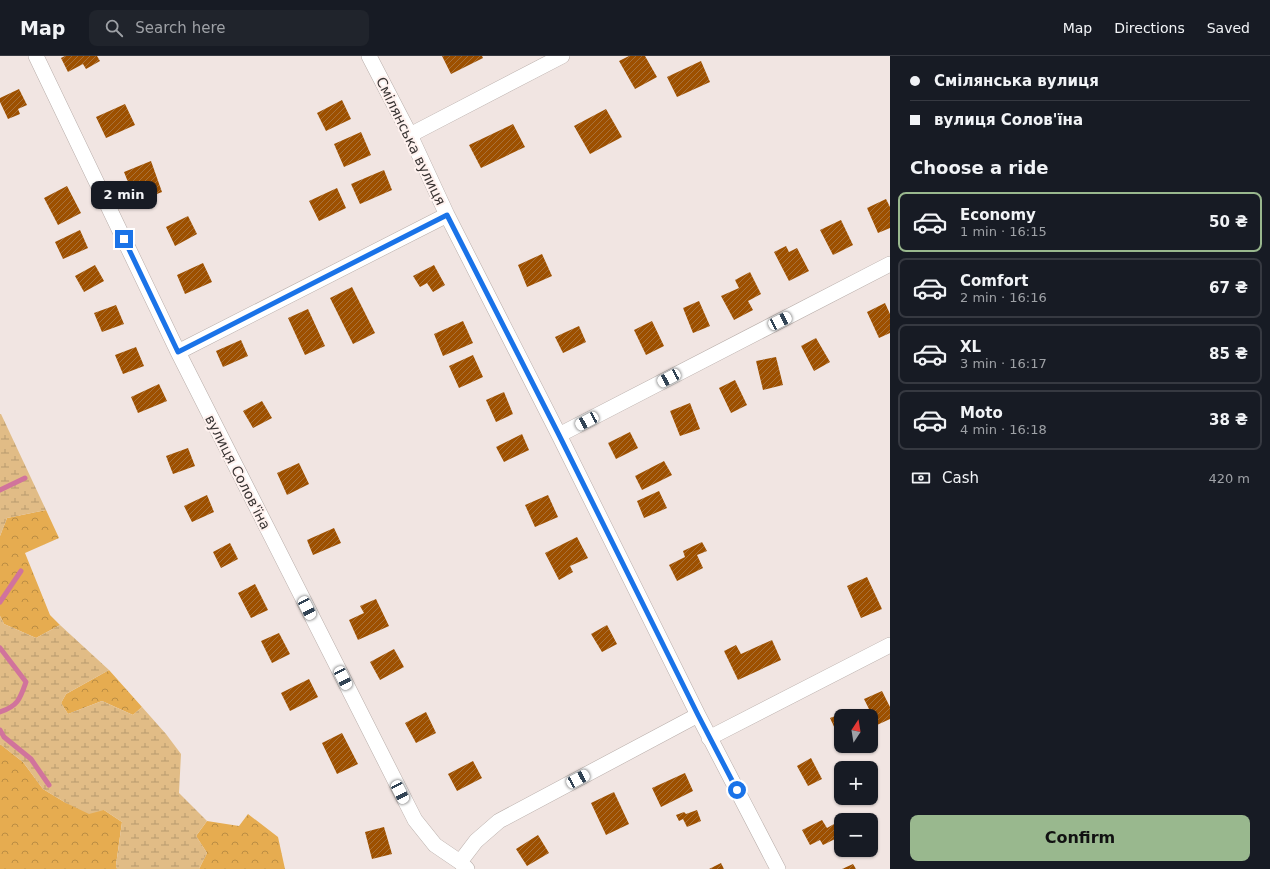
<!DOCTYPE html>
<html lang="en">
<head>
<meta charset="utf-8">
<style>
	:root { --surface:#171b24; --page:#20242c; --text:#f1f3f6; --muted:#9ea1a6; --line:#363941; --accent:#99b88e }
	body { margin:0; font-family:"DejaVu Sans",sans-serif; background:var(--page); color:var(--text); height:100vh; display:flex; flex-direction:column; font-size:15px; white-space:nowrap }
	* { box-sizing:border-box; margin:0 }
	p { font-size:13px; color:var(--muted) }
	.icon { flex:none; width:22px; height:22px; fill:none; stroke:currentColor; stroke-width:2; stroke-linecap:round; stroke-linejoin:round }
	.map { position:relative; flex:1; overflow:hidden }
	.details { display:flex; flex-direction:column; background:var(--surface); width:380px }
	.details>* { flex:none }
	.banner { display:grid; align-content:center; height:88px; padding:0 20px; background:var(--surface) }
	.needle { width:26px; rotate:12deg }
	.tools { position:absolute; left:834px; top:653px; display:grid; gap:8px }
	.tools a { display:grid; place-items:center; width:44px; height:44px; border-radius:8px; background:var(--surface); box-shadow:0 1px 3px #0004; font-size:20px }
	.end { position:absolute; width:18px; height:18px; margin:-9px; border:5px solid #1a73e8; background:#fff; box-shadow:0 0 0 2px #fff }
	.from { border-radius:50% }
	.bubble { position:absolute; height:28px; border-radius:8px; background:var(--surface); box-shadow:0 1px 3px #0004; font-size:13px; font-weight:800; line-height:28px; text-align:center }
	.car { position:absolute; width:12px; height:24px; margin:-12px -6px; border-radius:5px; box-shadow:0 0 3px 1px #0007; background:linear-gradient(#fff 24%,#345 0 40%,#fff 0 76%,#345 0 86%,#fff 0) }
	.banner b { display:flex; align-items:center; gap:14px; height:38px; font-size:15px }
	.banner b+b { border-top:1px solid var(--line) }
	.banner i { width:10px; height:10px; background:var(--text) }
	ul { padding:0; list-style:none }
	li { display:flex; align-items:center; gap:12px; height:60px; margin:0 8px 6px; padding:0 12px; border:2px solid var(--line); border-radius:8px }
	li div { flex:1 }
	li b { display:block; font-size:15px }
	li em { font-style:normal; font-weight:800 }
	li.on { border-color:var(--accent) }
	li>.icon { width:36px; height:36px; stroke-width:1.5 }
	h2 { padding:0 20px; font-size:18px; line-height:48px }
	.pay { display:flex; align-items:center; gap:10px; height:44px; padding:0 20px; font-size:15px }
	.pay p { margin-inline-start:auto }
	.cta { display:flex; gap:8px; margin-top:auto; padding:8px 20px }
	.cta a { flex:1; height:46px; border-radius:8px; background:var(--accent); color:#111; font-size:16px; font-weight:800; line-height:46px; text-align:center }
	header { display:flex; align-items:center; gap:24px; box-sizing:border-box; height:56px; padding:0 20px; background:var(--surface); border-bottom:1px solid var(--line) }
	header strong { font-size:19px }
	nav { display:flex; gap:22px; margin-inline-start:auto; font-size:14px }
	.search { width:280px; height:36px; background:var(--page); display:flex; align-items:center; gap:10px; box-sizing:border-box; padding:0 14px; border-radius:8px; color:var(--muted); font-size:15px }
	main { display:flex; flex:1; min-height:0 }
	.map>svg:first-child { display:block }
	.forest { fill:url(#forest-crowns) }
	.wetland { fill:url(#wetland-marsh) }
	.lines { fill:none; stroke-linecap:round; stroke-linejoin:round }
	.stream { stroke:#d1739c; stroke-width:5 }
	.building { fill:url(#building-hatch) }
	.street-casing { stroke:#b8ada9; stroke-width:16 }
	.street { stroke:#fff; stroke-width:15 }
	.route { stroke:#1a73e8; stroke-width:5 }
	.labels { text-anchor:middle; stroke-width:4; stroke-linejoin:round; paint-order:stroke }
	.street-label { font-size:14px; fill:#393433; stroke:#fff2ef }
</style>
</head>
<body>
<header>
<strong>Map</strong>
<div class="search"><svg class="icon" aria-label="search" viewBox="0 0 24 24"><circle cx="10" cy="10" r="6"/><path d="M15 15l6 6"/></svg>Search here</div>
<nav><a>Map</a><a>Directions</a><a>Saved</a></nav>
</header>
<main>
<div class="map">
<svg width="890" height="813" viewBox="0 0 890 813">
	<defs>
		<pattern id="forest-crowns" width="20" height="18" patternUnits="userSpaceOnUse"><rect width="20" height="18" fill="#e6ac50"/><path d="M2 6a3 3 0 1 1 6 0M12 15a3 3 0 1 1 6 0" fill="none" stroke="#bb8d43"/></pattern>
		<pattern id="wetland-marsh" width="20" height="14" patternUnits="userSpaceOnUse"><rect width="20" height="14" fill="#e1bc86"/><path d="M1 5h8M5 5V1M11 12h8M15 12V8" fill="none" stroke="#b79a6e"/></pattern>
		<pattern id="building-hatch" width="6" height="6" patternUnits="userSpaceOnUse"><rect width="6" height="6" fill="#9d5000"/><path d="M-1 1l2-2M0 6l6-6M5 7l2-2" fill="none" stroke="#a9723a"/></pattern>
	</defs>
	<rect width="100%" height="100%" fill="#f1e5e2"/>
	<path class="forest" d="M46,454L59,482L25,497L50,559L60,569L36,582L4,568L0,560V480L7,462Z
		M109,614L142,651L133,659L102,645L68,658L61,647L66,638Z
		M0,688L23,706L43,733L66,747L104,754L122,766L116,809L117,813H0Z
		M248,758L278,781L285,813H199L207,797L196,780L207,765L239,770Z"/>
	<path class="wetland" d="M0,358H1L46,454L7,462L0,480Z
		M0,560L4,568L36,582L60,569L109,614L66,638L61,647L68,658L102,645L133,659L142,651L166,678L181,698L179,737L207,765L196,780L207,797L199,813H117L116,809L122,766L104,754L89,758L66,747L43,733L23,706L0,688Z"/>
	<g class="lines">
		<path class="stream" d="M0,434L25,422
			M0,546L21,515
			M0,592L26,626C20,643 18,650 0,656
			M0,674L4,681L31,703L49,729"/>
	</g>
	<path class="building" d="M65,0H97L100,5L86,13L83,8L68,16L61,2Z
		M442,0H482L483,2L451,18Z
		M629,0H645L657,21L635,33L619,5Z
		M701,5L710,26L677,41L667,21Z
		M19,33L27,49L18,53L20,58L8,63L0,46V42Z
		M342,44L351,63L326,75L317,57Z
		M125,48L135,69L106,82L96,61Z
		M606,53L622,81L590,98L574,70Z
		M513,68L525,91L481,112L469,89Z
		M361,76L371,99L344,111L334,88Z
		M151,105L162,136L136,146L124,116Z
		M384,114L392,134L360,148L351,128Z
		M67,130L81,157L58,169L44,142Z
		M337,132L346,152L319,165L309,145Z
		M886,143L890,151V172L878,177L867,152Z
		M188,160L197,178L175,190L166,171Z
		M841,164L853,189L833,199L820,174Z
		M80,174L88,192L63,203L55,186Z
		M786,190L789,196L797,192L809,215L789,225L774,196Z
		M542,198L552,220L527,231L518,209Z
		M203,207L212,226L185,238L177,219Z
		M95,209L104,225L84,236L75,220Z
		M434,209L445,229L433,236L427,227L420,231L413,220Z
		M750,216L761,238L748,245L753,254L734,264L721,240L739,232L735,224Z
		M352,231L375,277L353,288L330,242Z
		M699,245L710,270L693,277L683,252Z
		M885,247L890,258V277L879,282L867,256Z
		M116,249L124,268L102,276L94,257Z
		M308,253L325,290L305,299L288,262Z
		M463,265L473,287L443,300L434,278Z
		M652,265L664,290L646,299L634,274Z
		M579,270L586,286L563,297L555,281Z
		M816,282L830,306L814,315L801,290Z
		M241,284L248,300L223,311L216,295Z
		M136,291L144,310L123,318L115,299Z
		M473,299L483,321L459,332L449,310Z
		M776,301L783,329L763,334L756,305Z
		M735,324L747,349L731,357L719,332Z
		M159,328L167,345L138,357L131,341Z
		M504,336L513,358L496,366L486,344Z
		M262,345L272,362L253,372L243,355Z
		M690,347L700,373L680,380L670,355Z
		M630,376L638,392L616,403L608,387Z
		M522,378L529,394L504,406L496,391Z
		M188,392L195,410L173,418L166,400Z
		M664,405L672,419L642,434L635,420Z
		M299,407L309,428L287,439L277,417Z
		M659,435L667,452L644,462L637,445Z
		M207,439L214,456L192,466L184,450Z
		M548,439L558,461L535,471L525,449Z
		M334,472L341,487L313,499L307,484Z
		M577,481L588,502L570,510L573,516L559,524L545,497Z
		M702,486L707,495L697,499L703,512L677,525L669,509L685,501L683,495Z
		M230,487L238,503L221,512L213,496Z
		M867,521L882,553L861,562L847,530Z
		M255,528L268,554L251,562L238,537Z
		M376,543L389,570L358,584L349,564L364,557L360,550Z
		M607,569L617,588L602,596L591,578Z
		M279,577L290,598L272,607L261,585Z
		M772,584L781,604L738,624L724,595L736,589L741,598Z
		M394,593L404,611L380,624L370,606Z
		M309,623L318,641L290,655L281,637Z
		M882,635L890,651V663L877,669L864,643Z
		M848,655L850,660H841V686L830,662Z
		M426,656L436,677L416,687L405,667Z
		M342,677L358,708L337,718L322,687Z
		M811,702L822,723L808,730L797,710Z
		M473,705L482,722L457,735L448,718Z
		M685,717L693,735L661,751L652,732Z
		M614,736L629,768L606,779L591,747Z
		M697,754L701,765L687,771L683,763L679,765L676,759L684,756L686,758Z
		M822,764L827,772L834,768L841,780L823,789L820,784L810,789L802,774Z
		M384,771L392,798L372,803L365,776Z
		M538,779L549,797L527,810L516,793Z
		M721,807L724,813H709Z
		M853,808L856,813H842Z"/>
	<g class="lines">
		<defs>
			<path id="street" d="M36,0L178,296L415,764L435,789L460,806L467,813
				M369,0L410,79L447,159L559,379L698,659L778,813
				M410,79L562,0
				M178,296L447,159
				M559,379L890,208
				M709,682L890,589
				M460,806L476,785L499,765L698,659"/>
		</defs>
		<use href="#street" class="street-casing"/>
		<use href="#street" class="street"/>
	</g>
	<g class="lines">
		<path class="route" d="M124,183L178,296L447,159L559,379L698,659L737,734"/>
	</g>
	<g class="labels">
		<g class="street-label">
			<text transform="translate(411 85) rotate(64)" y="5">Смілянська вулиця</text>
			<text transform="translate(238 416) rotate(63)" y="5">вулиця Солов'їна</text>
		</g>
	</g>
</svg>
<div class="tools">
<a><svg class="needle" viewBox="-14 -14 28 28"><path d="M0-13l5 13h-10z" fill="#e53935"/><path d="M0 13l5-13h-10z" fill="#9ea1a6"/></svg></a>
<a>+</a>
<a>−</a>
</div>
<i class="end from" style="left:737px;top:734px"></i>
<i class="end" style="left:124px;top:183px"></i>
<div class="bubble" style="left:91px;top:125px;width:66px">2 min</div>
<i class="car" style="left:780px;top:265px;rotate:63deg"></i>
<i class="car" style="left:669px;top:322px;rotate:242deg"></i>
<i class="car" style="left:587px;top:365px;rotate:242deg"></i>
<i class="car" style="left:307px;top:552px;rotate:153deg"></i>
<i class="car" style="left:343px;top:622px;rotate:153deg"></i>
<i class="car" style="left:578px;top:723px;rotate:62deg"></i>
<i class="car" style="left:400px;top:736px;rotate:153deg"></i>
</div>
<section class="details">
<div class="banner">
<b><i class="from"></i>Смілянська вулиця</b>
<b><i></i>вулиця Солов'їна</b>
</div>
<h2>Choose a ride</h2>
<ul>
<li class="on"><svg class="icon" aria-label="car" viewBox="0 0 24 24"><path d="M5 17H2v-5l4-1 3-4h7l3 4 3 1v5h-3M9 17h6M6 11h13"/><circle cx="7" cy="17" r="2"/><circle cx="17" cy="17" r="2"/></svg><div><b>Economy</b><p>1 min · 16:15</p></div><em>50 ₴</em></li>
<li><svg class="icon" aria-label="car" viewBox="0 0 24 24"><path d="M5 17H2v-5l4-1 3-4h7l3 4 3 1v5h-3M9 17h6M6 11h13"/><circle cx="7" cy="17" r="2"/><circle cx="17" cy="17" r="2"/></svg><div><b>Comfort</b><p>2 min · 16:16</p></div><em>67 ₴</em></li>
<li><svg class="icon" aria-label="car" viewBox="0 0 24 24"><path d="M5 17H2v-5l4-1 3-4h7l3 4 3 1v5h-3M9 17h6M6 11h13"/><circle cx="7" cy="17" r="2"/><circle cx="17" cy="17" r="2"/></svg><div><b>XL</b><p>3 min · 16:17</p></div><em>85 ₴</em></li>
<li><svg class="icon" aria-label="car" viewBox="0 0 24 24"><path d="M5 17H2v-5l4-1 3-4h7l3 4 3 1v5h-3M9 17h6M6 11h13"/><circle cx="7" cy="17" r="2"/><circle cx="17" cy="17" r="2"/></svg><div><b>Moto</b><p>4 min · 16:18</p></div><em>38 ₴</em></li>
</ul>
<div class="pay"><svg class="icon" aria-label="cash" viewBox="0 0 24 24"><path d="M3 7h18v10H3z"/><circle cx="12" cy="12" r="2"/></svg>Cash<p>420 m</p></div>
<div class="cta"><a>Confirm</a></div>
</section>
</main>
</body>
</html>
